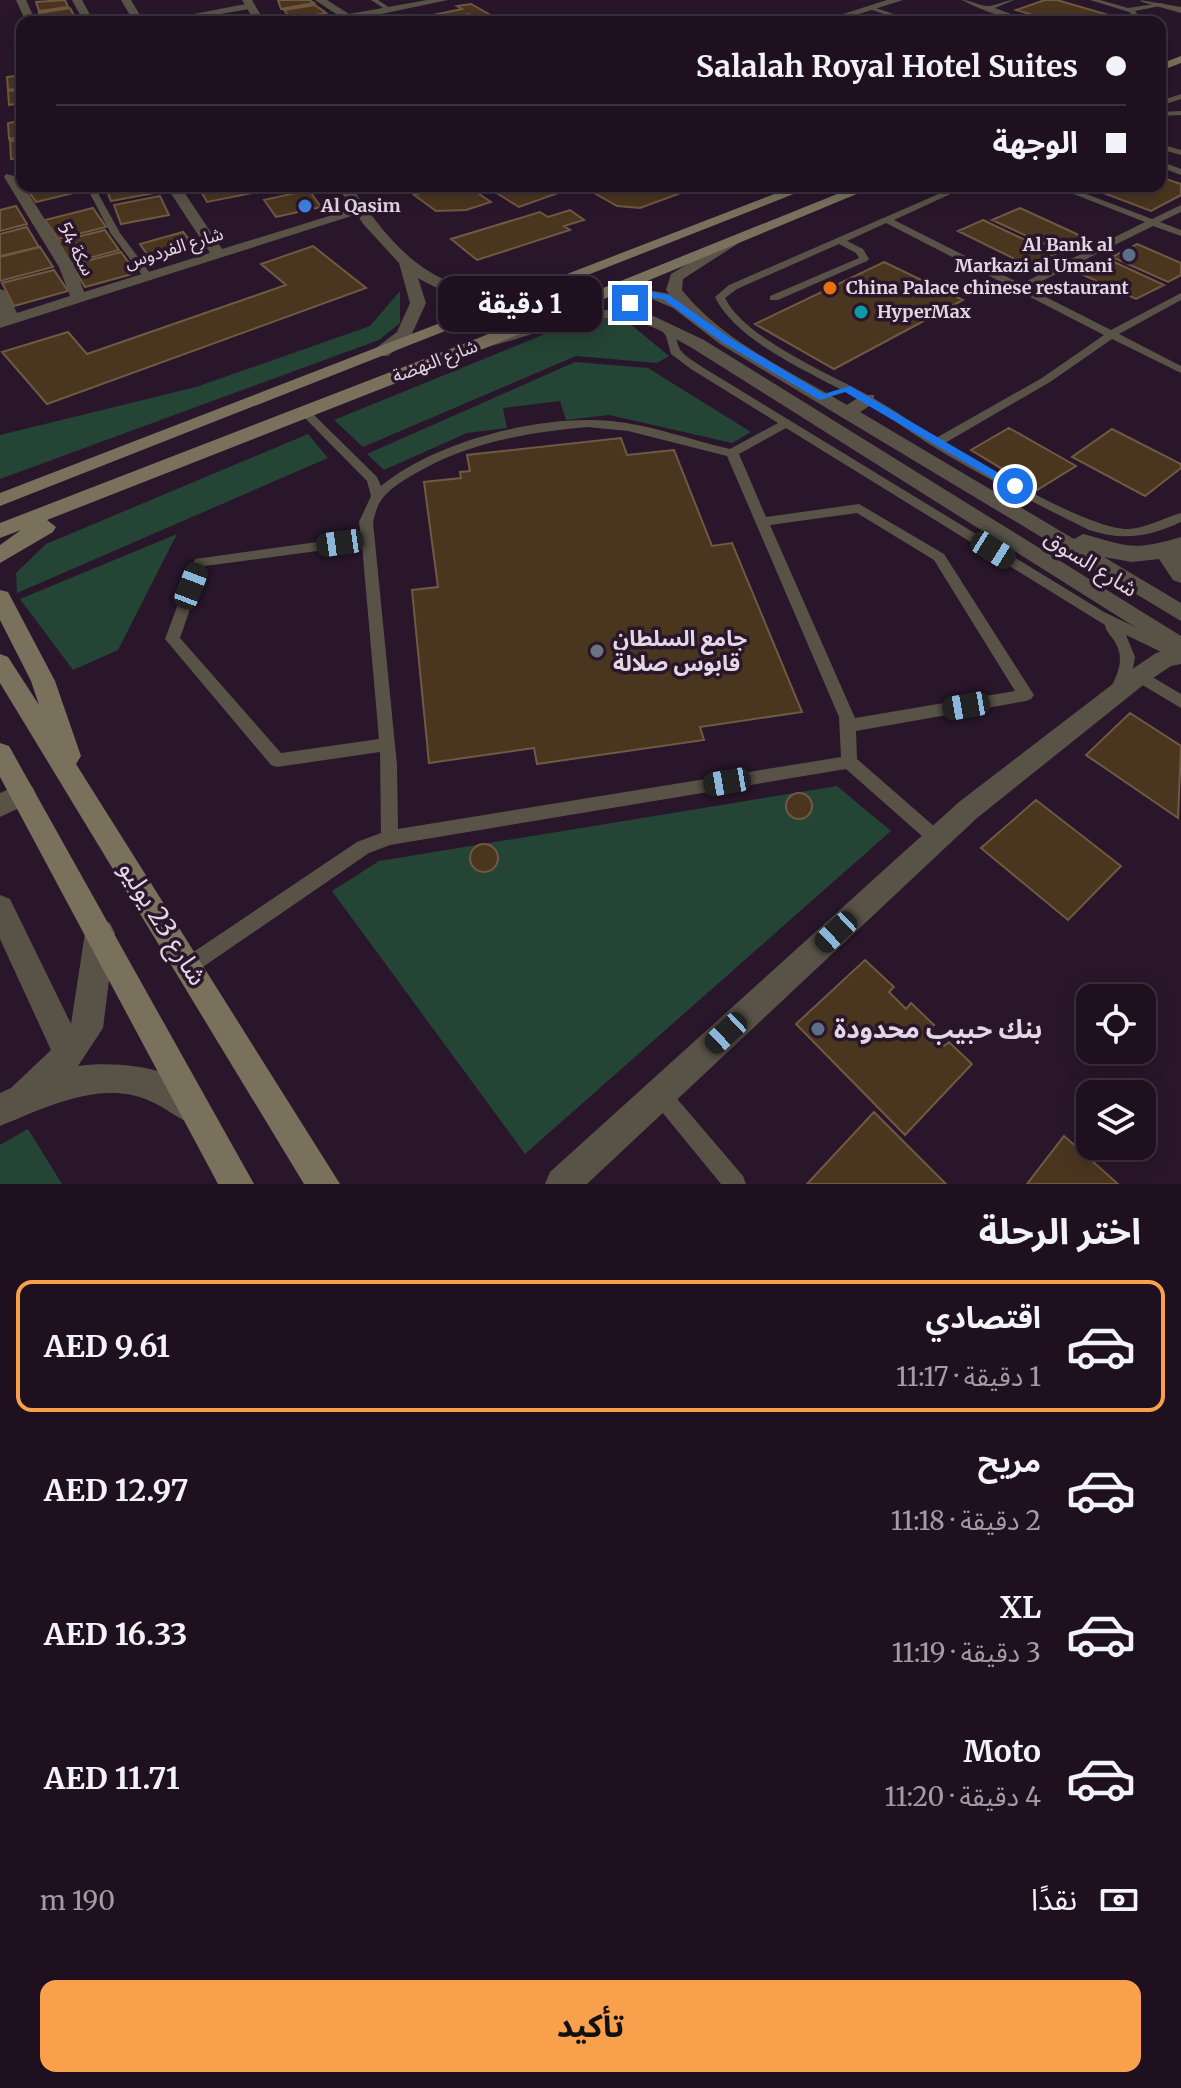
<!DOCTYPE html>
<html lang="ar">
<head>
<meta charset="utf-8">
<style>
	:root { --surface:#1f1020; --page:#271929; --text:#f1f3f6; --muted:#a19da5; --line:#3c303e; --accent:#f9a04c }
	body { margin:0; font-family:Merriweather,"Noto Sans Arabic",serif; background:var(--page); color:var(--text); direction:rtl; height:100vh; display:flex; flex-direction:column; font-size:30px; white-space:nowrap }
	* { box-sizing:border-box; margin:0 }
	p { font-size:26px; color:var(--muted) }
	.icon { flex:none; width:44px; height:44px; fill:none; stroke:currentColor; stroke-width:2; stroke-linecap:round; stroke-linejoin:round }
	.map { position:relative; height:1184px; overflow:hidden; direction:ltr }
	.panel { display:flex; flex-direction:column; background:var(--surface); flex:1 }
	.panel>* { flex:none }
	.banner { position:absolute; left:16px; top:16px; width:1150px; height:176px; border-radius:16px; box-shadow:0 4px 20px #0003,0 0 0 2px var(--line); direction:rtl; display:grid; align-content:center; height:176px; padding:0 40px; background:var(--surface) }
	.controls { position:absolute; left:1076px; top:984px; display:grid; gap:16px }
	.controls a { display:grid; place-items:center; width:80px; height:80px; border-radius:16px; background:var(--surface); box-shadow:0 4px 20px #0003,0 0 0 2px var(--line); font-size:40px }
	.end { position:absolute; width:36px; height:36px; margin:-18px; border:10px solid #1a73e8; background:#fff; box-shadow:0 0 0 4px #fff }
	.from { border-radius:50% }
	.bubble { position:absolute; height:56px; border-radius:16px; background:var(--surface); box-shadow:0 4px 20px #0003,0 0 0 2px var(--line); font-size:26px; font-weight:700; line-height:56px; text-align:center; direction:rtl }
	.car { position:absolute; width:24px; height:48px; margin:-24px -12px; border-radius:10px; box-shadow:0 0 6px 2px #0007; background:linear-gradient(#222 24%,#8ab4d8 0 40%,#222 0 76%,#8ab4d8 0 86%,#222 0) }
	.banner b { display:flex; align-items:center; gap:28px; height:76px; font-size:30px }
	.banner b+b { border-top:2px solid var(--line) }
	.banner i { width:20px; height:20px; background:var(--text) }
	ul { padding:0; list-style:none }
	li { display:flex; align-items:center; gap:24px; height:132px; margin:0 16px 12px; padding:0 24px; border:4px solid transparent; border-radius:16px }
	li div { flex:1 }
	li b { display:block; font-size:30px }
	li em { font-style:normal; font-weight:700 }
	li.active { border-color:var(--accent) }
	li>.icon { width:72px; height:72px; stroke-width:1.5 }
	h2 { padding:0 40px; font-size:36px; line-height:96px }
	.pay { display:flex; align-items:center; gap:20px; height:88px; padding:0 40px; font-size:30px }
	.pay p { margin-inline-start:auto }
	.primary-button { display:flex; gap:16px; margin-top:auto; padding:16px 40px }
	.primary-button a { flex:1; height:92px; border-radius:16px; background:var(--accent); color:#111; font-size:32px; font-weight:700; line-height:92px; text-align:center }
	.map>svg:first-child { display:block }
	.green { fill:#244435 }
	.building { fill:#4a351f; stroke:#705942; stroke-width:2 }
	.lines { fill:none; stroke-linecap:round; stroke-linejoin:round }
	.service { fill:#595347; fill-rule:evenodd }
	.minor { fill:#595347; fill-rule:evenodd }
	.tertiary { fill:#595347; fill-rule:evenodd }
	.secondary { fill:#7a715d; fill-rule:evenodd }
	.route { fill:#1a73e8 }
	.shop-dot { fill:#3f7fe0; stroke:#29162b; stroke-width:3 }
	.service-dot { fill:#5c6f8a; stroke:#29162b; stroke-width:3 }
	.food-dot { fill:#e8710a; stroke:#29162b; stroke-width:3 }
	.culture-dot { fill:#0f9aa8; stroke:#29162b; stroke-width:3 }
	.worship-dot { fill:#6b7280; stroke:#29162b; stroke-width:3 }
	.labels { text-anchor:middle; stroke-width:7; stroke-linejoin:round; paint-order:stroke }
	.far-poi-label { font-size:18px; font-weight:bold; fill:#e4d7e5; stroke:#29162b; text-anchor:start }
	.far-street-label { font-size:18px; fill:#e4d7e5; stroke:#29162b }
	.street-label { font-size:22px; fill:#e4d7e5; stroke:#29162b }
	.poi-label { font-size:22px; font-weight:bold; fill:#e4d7e5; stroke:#29162b; text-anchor:start }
	.near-street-label { font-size:26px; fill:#e4d7e5; stroke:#29162b }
	.near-poi-label { font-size:26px; font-weight:bold; fill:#e4d7e5; stroke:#29162b; text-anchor:start }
</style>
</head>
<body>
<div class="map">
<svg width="1181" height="1184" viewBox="0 0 1181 1184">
	<rect width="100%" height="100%" fill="#29162b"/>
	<path class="green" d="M400,291V323L379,340L0,479V435L196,387L370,326Z
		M607,318L629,323L669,356L657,363L576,356L363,447L334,420L567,325Z
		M575,362L648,368L751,432L732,443L609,415L566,420L560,401L503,408L507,428L467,433L384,470L367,454Z
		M308,434L328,458L17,593L16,573L46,544Z
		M177,534L118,650L73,670L20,599Z
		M837,786L891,831L525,1154L332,891L379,861Z
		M28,1129L62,1184H0V1145Z"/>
	<path class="building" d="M65,0L68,7L39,11L36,2Z
		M278,0H309L314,3L281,9Z
		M1045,0H1057L1119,18L1108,22H1057L1016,10Z
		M471,4L503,22H483L469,14L429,22H399L462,9L457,6Z
		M315,5L326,13L291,19L284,10Z
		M70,8L75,17L43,22L39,13Z
		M22,75V88L8,90L7,77Z
		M22,89V103L9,105L8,91Z
		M22,121V137L9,139L8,123Z
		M22,140V158L11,159L10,141Z
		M1160,177L1181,184V195L1151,211L1085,186H1160Z
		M25,186H78L82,191L36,202Z
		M105,186H157L160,192L111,201Z
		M198,186H248L252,193L207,202Z
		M444,186H467L491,202L466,210L436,211L414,195Z
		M485,186H545L558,193L519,207Z
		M582,186H700L640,208L617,206Z
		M309,190L321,207L276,217L264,200Z
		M160,196L169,215L121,224L114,205Z
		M16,206L27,224L0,231V210Z
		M93,208L106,227L58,239L45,220Z
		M1020,208L1092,241L1064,253L992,220Z
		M570,210L584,220L564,226L570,230L477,260L451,239L540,212L548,217Z
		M983,220L1055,254L1029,266L958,231Z
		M27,227L39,247L0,256V234Z
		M105,230L119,250L70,263L57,242Z
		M183,232L196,248L151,260L140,244Z
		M1137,244L1181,263V275L1168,282L1112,257Z
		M313,246L366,288L47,404L2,352L68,332L87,354L286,285L261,264Z
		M40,247L53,267L0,281V257Z
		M121,252L136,273L85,287L72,265Z
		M1110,260L1164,285L1136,299L1081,274Z
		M884,262L963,300L834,369L755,324Z
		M54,270L68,291L14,306L2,283Z
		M1009,428L1076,466L1037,490L971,450Z
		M1112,429L1181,464V468L1145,496L1072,457Z
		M621,438L627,455L674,450L712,546L732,543L802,712L700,727L704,740L537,764L534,748L429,763L412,590L438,587L424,482L461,478L460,472L470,471L467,455Z
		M1130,713L1181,746L1178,818L1086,755Z
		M786 806a13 13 0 1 1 26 0a13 13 0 1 1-26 0Z
		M1036,800L1121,866L1068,920L981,848Z
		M470 858a14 14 0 1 1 28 0a14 14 0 1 1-28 0Z
		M865,960L894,987L889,992L906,1009L911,1003L934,1025L928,1031L944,1046L949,1042L972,1064L905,1135L796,1024Z
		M874,1112L946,1184H807Z
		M1064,1136L1118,1184H1027Z"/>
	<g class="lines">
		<path class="service" d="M371,0H378L393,10L388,11Z
			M962,0C971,0 979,6 988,6C996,6 1005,0 1014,0L995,8L1032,22C1011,22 979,9 962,0Z
			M1090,0H1100L1128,8L1162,3L1165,5L1135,11L1142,20L1127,22L1135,18L1129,12Z
			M869,7H873L917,22H907L869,9Z
			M1181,94V99L1160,106V101Z
			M1181,111V115L1160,116V112Z
			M1160,144L1181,150V155L1160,149Z
			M1160,161L1181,169V175L1160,167Z
			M86,186H94L120,233L153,277L151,279H145L111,234Z
			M957,186H968L894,220L1021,284L1145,222L1053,186H1065L1152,219L1181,205V212L1160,222L1181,230V236L1153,226L1028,288L1111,330L1181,293V300L1119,334L1181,366V373L1112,339L1050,382L945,443C981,465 1090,530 1128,529C1147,528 1163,518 1181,513V522C1149,537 1123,541 1089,530C1042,507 995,483 949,456C921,440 895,420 867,404C822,377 738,345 715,297L729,285ZM886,223L1104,335L1042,378L936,438C915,425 895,410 873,398C832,374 746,340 725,298L737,289L839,244L856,253L859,258L770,296V300H778L867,261L869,259L863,249L847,241Z
			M665,325C680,333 674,342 682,352C686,357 694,361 699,365L1104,612L1181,649L1180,661L1126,635L1135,657L1132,674L1139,670L1144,672L1181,694V708L1134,680L1132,676L1123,693H1113L1110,689C1118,674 1125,658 1115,642C1111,635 1106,632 1105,625L786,428L739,454L766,517L859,504L944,554L1034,695L1031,699L1026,701L856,731L857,759L943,834L946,839L943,844L937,846L931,844L846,769L390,845L369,853L197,971L190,974L183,971L181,965L183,959L357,842L381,833L380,752L277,767L271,765L165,639L195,559L361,536L359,522L371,496L367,481L300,413V409H308L377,477L381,486C437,440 540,415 611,421C652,425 691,440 730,449L778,423L691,369L671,354L666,336L660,328ZM587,427L628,431L727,456L839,717L841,757L398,829L397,765L373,522C375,515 377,505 382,499C390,488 404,480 416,473C468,443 528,432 587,427ZM857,513L934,560L1015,691L855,718L770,525ZM362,545L379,739L281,753L180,638L205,566Z
			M660,1084L667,1087L743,1176L746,1184H721L653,1101L650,1094L653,1087Z"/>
		<path class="minor" d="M16,0H26L36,22H26Z
			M72,0H82L94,22H84Z
			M121,0H131L144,22H134Z
			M315,0H327L349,14L427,0H448L348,21L320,22L339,16Z
			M887,0H903L834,22H818Z
			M251,3L255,8L175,22H152Z
			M6,174L18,177L75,267L84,292L210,253L166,186H180L222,249L355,208L367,211L0,328V289L6,291L17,313L70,296L59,267L4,177Z
			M1181,646V664L1171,666L1147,682L977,818L587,1184H545L550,1172L959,802L1131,670L1156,653Z
			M23,783L32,786L36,794L32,802L0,817V793Z
			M0,895L10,899L71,1024L85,933L90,923L100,919L110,923L115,933L103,1028L78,1066C117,1060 193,1067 210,1109L206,1121L194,1125C178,1119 166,1108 150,1101C101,1079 45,1108 0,1126V1093L11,1088L51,1050L0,939Z"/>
		<path class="tertiary" d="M242,0H252L265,22H255Z
			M1140,0L1181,7V13L1142,2Z
			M337,186H351C383,234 425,290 489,288C512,288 535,281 557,277L565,282C557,288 545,289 535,291C494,300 455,301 418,278L426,303L410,338L388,356H376V348L397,332L410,303L399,263L364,225Z
			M733,236L745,239L683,279L682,290C722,341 790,371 847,405L862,395H874V403L860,412L1074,539L1083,534C1131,547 1132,551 1181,537V583L1173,580L1159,559L1132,562L1104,557L1181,603V621L720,344L673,308L652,299L639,304L647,313L704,340L1181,636V656L692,348C676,339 658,328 641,323C590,306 536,336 487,347L479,342L584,310H627L622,303C636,288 650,289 669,294L666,290L671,274Z"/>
		<path class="secondary" d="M1181,56V63L1160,71V64Z
			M795,186H814L0,506V493Z
			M857,186H876L488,347L47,520L56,527L53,532L0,563V545L21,530L0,538V523L476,339Z
			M0,590L8,592L55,681L81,756L76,764L340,1184H304L0,683V654L8,657L39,705L31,681L0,620Z
			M0,743L9,746L254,1184H218L0,777Z"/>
	</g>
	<path class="route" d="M646,291L669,295L730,338L824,394L850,386L1021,486L1011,489L845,392L820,400L722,342L663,299L648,297L634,305L625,303Z"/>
	<circle class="shop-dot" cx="305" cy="206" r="8"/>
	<g class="service-dot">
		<circle cx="1129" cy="255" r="8"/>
		<circle cx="818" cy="1029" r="8"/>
	</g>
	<circle class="food-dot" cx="830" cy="288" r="8"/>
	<circle class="culture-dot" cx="861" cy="312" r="8"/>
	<circle class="worship-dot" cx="597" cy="651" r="8"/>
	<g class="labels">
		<g class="far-poi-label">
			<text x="321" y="212">Al Qasim</text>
			<text x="1113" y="251" text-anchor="end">Al Bank al<tspan x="1113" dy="21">Markazi al Umani</tspan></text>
			<text x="846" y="294">China Palace chinese restaurant</text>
			<text x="877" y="318">HyperMax</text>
		</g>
		<g class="far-street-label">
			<text transform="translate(174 248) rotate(-17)" y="6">شارع الفردوس</text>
			<text transform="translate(76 249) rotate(62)" y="6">سكة 54</text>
			<text transform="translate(435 361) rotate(-21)" y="6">شارع النهضة</text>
		</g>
		<g class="street-label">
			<text transform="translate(1091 563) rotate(32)" y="8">شارع السوق</text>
		</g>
		<g class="poi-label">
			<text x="613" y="646">جامع السلطان<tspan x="613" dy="25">قابوس صلالة</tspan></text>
		</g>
		<g class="near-street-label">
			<text transform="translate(163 923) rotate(58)" y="9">شارع 23 يوليو</text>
		</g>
		<g class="near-poi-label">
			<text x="834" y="1038">بنك حبيب محدودة</text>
		</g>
	</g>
</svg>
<div class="controls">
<a><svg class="icon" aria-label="locate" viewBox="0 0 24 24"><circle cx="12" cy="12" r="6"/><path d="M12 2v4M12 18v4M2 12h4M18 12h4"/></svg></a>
<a><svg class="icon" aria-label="layers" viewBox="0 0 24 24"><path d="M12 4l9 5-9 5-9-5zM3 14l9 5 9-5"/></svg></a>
</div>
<i class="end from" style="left:1015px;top:486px"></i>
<i class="end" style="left:630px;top:303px"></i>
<div class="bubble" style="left:438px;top:276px;width:164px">1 دقيقة</div>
<i class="car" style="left:340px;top:543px;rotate:262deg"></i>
<i class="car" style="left:993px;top:550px;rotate:122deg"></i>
<i class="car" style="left:191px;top:586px;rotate:21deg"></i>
<i class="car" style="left:966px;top:706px;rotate:260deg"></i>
<i class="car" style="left:727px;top:782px;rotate:260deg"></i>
<i class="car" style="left:836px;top:932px;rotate:227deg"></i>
<i class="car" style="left:726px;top:1033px;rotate:227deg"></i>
<div class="banner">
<b><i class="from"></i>Salalah Royal Hotel Suites</b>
<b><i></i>الوجهة</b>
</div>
</div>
<section class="panel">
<h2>اختر الرحلة</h2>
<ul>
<li class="active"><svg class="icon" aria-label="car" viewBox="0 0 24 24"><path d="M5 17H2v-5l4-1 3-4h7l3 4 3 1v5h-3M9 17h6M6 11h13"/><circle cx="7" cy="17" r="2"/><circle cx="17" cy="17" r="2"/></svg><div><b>اقتصادي</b><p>1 دقيقة · 11:17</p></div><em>AED 9.61</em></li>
<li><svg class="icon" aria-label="car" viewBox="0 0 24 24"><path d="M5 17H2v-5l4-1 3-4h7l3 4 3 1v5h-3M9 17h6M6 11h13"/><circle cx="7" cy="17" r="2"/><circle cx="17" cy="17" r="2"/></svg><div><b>مريح</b><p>2 دقيقة · 11:18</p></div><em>AED 12.97</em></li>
<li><svg class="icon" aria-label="car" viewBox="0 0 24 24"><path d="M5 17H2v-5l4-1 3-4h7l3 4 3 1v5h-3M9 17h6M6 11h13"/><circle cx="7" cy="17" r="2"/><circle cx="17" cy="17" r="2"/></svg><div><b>XL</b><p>3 دقيقة · 11:19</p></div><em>AED 16.33</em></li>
<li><svg class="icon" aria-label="car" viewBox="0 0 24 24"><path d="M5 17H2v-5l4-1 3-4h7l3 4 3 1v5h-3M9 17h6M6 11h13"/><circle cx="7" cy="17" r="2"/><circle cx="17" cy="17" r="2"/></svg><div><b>Moto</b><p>4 دقيقة · 11:20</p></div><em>AED 11.71</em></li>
</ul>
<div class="pay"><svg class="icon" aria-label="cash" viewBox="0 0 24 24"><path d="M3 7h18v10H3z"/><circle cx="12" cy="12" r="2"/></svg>نقدًا<p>190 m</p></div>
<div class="primary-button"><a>تأكيد</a></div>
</section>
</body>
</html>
